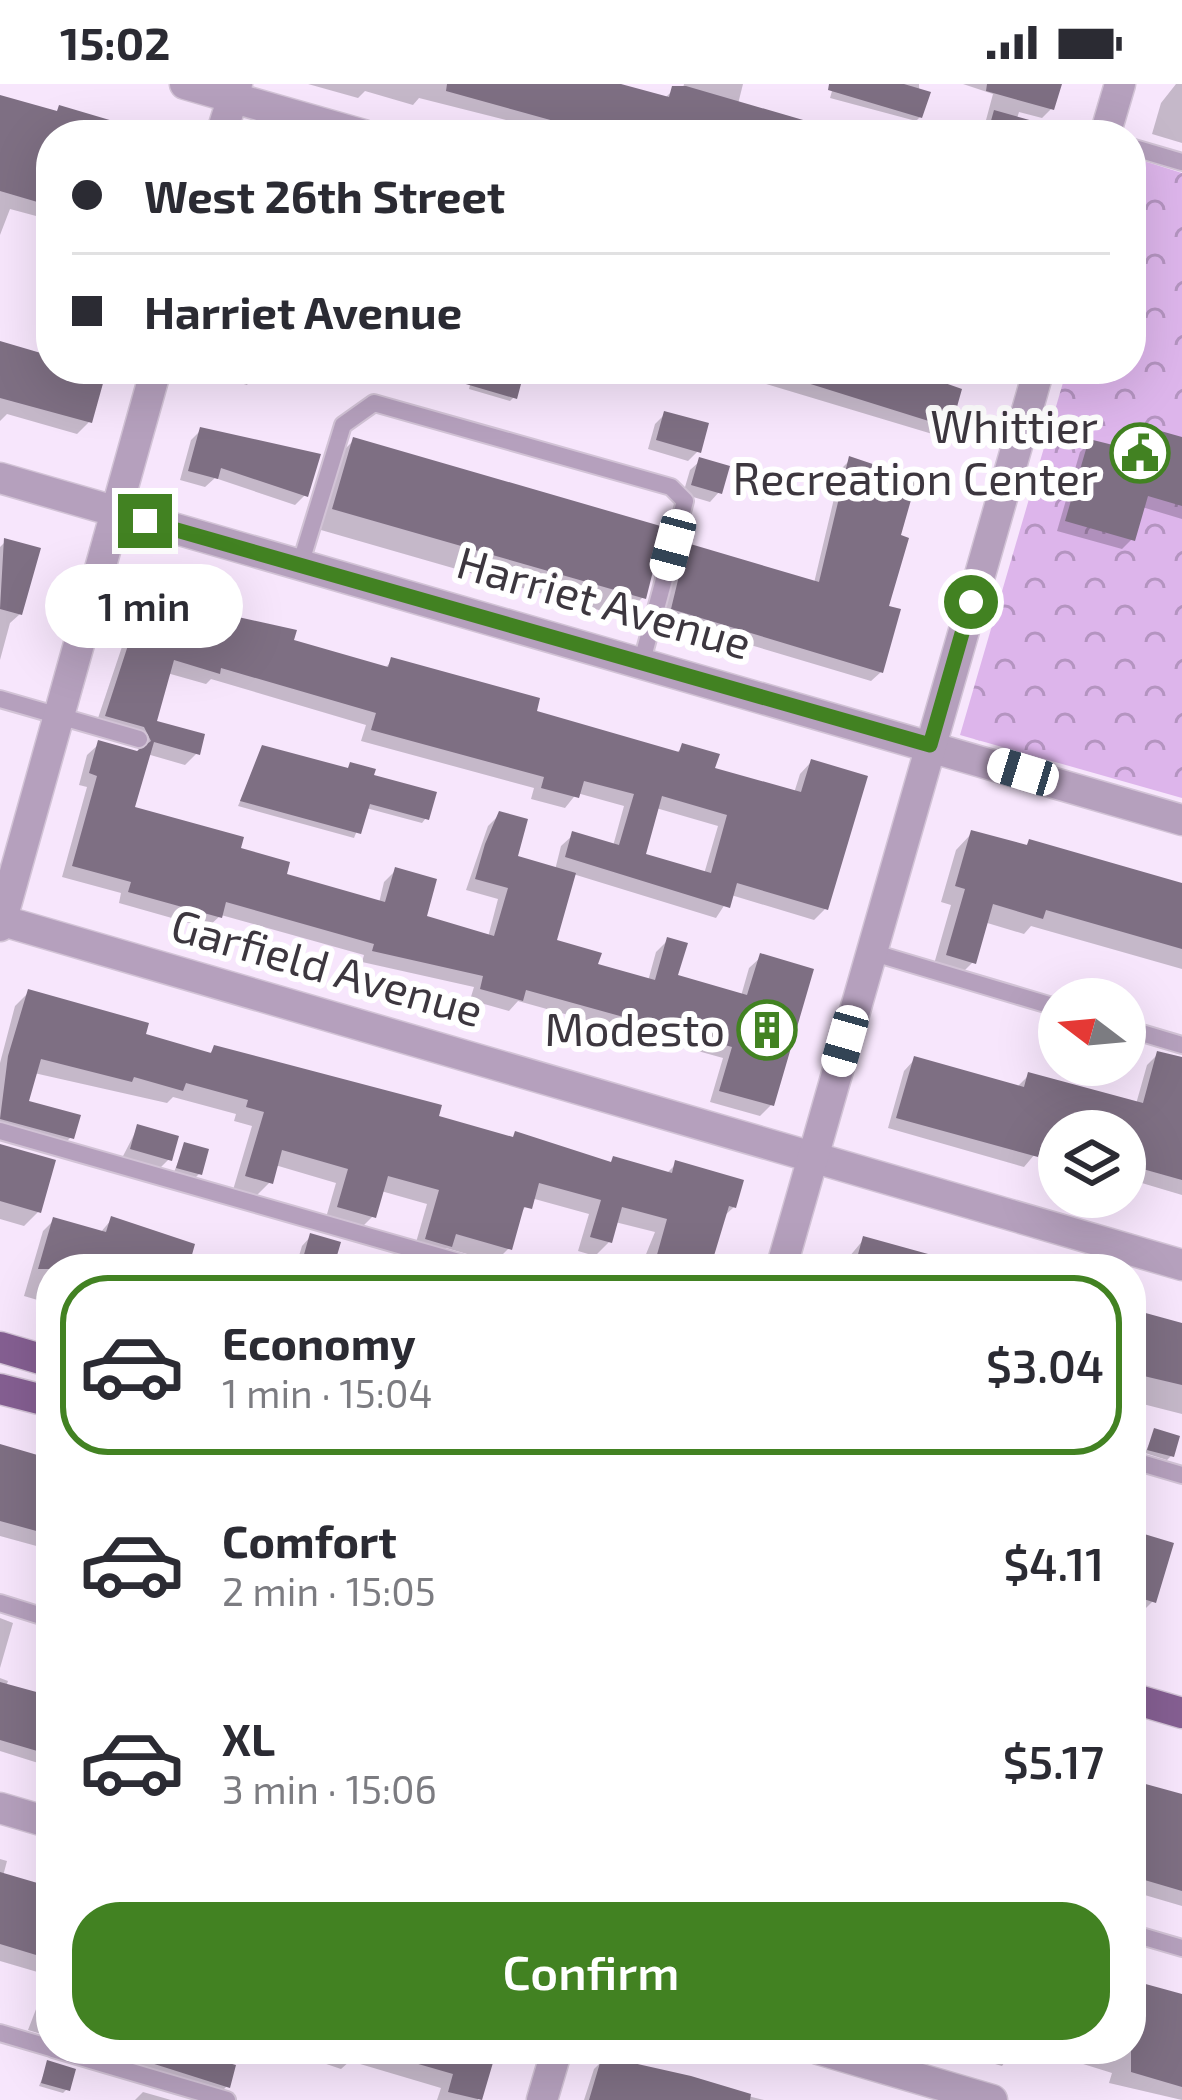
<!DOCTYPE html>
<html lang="en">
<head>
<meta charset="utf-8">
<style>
	:root { --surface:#fff; --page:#f7f7f7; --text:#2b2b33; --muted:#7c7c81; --line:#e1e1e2; --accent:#428222 }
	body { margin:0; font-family:"Exo 2",sans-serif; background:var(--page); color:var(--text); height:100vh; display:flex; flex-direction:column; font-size:45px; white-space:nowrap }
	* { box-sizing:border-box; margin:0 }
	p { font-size:39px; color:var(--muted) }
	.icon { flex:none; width:66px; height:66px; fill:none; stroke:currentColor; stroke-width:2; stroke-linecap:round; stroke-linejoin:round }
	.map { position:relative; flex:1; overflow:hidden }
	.sheet { position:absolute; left:36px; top:1170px; width:1110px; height:810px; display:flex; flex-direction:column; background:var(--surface); border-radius:48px; box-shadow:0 12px 48px #0002 }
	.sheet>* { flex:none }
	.banner { position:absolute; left:36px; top:36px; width:1110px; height:264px; border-radius:48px; box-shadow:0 12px 48px #0002; display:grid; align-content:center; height:264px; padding:0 36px; background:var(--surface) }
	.needle { width:78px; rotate:286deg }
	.tools { position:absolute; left:1038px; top:894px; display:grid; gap:24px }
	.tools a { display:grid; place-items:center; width:108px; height:108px; border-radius:50%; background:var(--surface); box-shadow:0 12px 48px #0002; font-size:60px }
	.end { position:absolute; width:54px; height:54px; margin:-27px; border:15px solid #428222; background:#fff; box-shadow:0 0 0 6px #fff }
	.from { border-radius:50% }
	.bubble { position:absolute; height:84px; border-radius:42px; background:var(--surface); box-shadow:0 12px 48px #0002; font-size:39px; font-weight:600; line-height:84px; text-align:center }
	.car { position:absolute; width:36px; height:72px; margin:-36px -18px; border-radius:15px; box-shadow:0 0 9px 3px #0007; background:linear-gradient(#fff 24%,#345 0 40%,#fff 0 76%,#345 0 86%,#fff 0) }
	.banner b { display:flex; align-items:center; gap:42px; height:114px; font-size:45px }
	.banner b+b { border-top:3px solid var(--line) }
	.banner i { width:30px; height:30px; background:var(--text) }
	ul { padding:21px 0 0; list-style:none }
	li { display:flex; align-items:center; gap:36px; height:180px; margin:0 24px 18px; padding:0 12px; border:6px solid transparent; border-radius:48px }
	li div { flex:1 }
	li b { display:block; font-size:45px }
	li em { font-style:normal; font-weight:600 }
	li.active { border-color:var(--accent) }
	li>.icon { width:108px; height:108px; stroke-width:1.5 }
	.button { display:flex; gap:24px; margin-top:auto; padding:24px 36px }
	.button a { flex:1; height:138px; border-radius:48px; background:var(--accent); color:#fff; font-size:48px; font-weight:600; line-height:138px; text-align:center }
	.status { display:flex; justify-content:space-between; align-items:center; height:84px; padding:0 60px; background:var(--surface); direction:ltr }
	.status svg { height:33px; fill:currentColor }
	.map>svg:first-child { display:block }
	.forest { fill:url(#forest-crowns) }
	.shadow { fill:#0003; fill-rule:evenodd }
	.building { fill:#7e6f83; fill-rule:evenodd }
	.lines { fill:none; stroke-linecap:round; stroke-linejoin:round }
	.service-casing { stroke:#d2c3d6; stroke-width:20 }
	.minor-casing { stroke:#d2c3d6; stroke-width:33 }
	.tertiary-casing { stroke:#d2c3d6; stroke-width:33 }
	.primary-casing { stroke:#d2c3d6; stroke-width:33 }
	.service { stroke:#b5a0bd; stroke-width:16 }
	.minor { stroke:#b5a0bd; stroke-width:30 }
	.tertiary { stroke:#b5a0bd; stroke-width:30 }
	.primary { stroke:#855f92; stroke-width:30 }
	.route { stroke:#428222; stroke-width:15 }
	.labels { text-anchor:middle; stroke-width:12; stroke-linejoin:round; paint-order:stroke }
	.poi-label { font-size:45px; fill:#3d373f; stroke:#fff; text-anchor:end }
	.street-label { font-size:45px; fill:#3d373f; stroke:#fff }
</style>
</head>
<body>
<div class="status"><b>15:02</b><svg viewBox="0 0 49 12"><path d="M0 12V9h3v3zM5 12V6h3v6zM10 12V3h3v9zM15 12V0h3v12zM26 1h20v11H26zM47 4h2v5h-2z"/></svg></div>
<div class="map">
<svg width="1182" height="2016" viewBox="0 0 1182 2016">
	<defs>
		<pattern id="forest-crowns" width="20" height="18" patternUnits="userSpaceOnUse" patternTransform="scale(3)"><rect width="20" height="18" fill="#ddb5eb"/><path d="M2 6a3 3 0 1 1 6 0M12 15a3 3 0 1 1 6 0" fill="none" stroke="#b494c0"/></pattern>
	</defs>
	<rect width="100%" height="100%" fill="#f7e6fc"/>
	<path class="forest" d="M1131,73L1182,89V714L960,651L1067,285H1131Z"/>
	<path class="shadow" d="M308,0H613L664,15L673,6L682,8L684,0H743L738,20L814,51H545L546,46L419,14L413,21L365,7L358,14Z
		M834,0H919L920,33L916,37L830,14Z
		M963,0H1058L1052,24L1042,34L1019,28L1012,51H982L993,10Z
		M1176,0H1182V59L1152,50L1161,19Z
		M0,14L112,51H51V136L10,125L0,151Z
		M0,261L43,273L51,265V285H104L89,338L77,350L7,330L0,337Z
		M216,285H258L247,301L214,291Z
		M334,285H357L353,299L330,298Z
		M474,285H515L514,313L510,317L469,305Z
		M716,285H897L948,342L939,352Z
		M665,330L698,367L688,377L648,365L655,340Z
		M201,346L305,411L295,421L215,394L205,403L180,396L191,356Z
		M353,357L643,513L623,533L314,444L334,376Z
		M1182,357V435L1142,423L1132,455L1122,465L1057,447L1080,368L1090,358L1121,366Z
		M850,376L897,453L881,588L871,597L663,535L678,472L688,462L814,499L841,385Z
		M700,377L719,408L710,418L683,410L690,386Z
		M5,458L20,530L10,539L0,576V463Z
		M145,515L384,585L392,577L533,629L675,670L683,663L712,686L794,709L800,690L811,678L825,825L814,836L731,811L716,834L573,790L553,858L595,882L648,897L656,868L668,856L674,893L741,912L749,884L761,873L771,1021L760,1032L710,1018L723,974L518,917L509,927L470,916L474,903L362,878L364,871L221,831L207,844L119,819L121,809L62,793L87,703L79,701L87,671L99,660L142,672L132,654L95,643L134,527ZM167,589L206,600L211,595L366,641L361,657L534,704L531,715L565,724L577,709L624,722L613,762L573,751L561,762L555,786L515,774L500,730L488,742L466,806L498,815L488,853L423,834L396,786L384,798L379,819L283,792L237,766L131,725L147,670L185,681L197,669L153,639ZM656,724L718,742L704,790L642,772Z
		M263,664L346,686L351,681L426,734L422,739L366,724L354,754L238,722Z
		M972,749L1024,764L1029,758L1182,802V885L1031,842L1024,850L984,838L973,878L957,894L932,887L951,821L941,818L956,766Z
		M29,908L142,952L208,971L215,964L435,1035L609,1080L666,1090L676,1080L734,1123L722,1134L707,1185H640L655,1148L615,1138L609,1158L595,1172L578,1167L589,1130L531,1114L517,1135L509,1164L495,1178L446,1164L435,1175L413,1169L427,1120L381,1107L373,1132L359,1146L325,1137L336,1099L275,1081L270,1098L256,1112L233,1106L252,1042L234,1037L236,1030L173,1013L167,1019L34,989L26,1019L71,1053L57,1067L0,1054V979L15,922Z
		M1158,970L1182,976V1111L1125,1094V1047H1059V1075L1035,1070L1024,1083L888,1044L904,987L914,976L1018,1002L1029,991L1136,1020L1147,981Z
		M138,1043L169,1075L160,1084L122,1074Z
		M185,1061L199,1090L195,1094L174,1088Z
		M0,1062L39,1127L24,1142L0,1135Z
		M112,1135L185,1185H51V1220L24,1212L43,1147L54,1136L100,1149Z
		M311,1152L330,1185H295L302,1162Z
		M864,1155L972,1185H839Z
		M383,1173L404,1179L403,1185H371Z
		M1131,1229L1182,1251V1330L1131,1317Z
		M1155,1347L1171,1372L1167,1376L1145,1369Z
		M0,1363L51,1378V1466L0,1452Z
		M1131,1449L1153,1517L1131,1539Z
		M0,1534L13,1539L0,1584Z
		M0,1594L8,1597L6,1603L51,1616V1683L0,1667Z
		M1131,1700L1182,1715V1822L1131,1807Z
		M0,1775L7,1777L3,1792L51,1807V1892L0,1877Z
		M1131,1899L1182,1954V2016L1109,1999L1112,1989L1035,1965H1131Z
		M38,1920L51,1923V1953L28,1946Z
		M136,1965H166L227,2002L223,2006L132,1979Z
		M282,1965H493L478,2016H437L441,2004L350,1977L341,1985Z
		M981,1965H1014L1002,1982L978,1975Z
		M603,1976L764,2016H584L594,1985Z
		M48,1980L67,2005L63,2009L39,2002Z
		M143,2008L171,2016H135Z"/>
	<path class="building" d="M447,0H621L669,13L672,2H686L834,45L833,51H550L554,37L446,7Z
		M829,0H904L931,8L922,34L828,6Z
		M987,0H1062L1054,26L986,7Z
		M0,11L57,27L59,21L140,45L139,51H51V122L0,107Z
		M994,26L1058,44L1057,51H987Z
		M0,257L51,272V285H107L92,339L0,314Z
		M436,285H525L517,315L435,291Z
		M786,285H905L962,305L951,344L785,292Z
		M664,327L709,339L701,369L656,356Z
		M200,343L321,370L308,413L221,384L218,395L188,387Z
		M1150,344L1182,353V422L1148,412L1135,457L1065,437L1089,355L1121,363Z
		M353,353L664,443L646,515L332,425Z
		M849,372L917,395L901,451L909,454L889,522L901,525L883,589L671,525L687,459L819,498Z
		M699,373L730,382L722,410L691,401Z
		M4,454L41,464L22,531L0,525Z
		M144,512L297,546L294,556L388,583L391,573L540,614L537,627L679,668L682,659L720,670L715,684L801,708L811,675L868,692L828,826L737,799L730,824L565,773L572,747L619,761L634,710L584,697L579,714L541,704L544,693L371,646L376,629L221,584L220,590L174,576L157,637L205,650L200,671L154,658L135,723L244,753L241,764L290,778L287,790L385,818L395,783L437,795L427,832L494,852L508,804L475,795L485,760L499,727L528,735L518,772L576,789L557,856L602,869L598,880L655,896L667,853L688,859L678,891L747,911L760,869L814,885L774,1022L719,1007L732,963L526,906L523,917L480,905L483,892L372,867L374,860L226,818L222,834L128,808L131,798L72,782L97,692L89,689L98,656L137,667L151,657L144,643L105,632ZM662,712L727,731L711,789L646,770Z
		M262,661L348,684L350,678L376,685L374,691L437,708L429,736L370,720L361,750L240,717Z
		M971,746L1027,761L1029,755L1182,799V865L1046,826L1043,835L993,820L976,880L946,871L965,805L955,802Z
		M28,905L149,939L146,950L211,969L214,961L442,1021L439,1032L513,1053L515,1047L611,1078L613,1072L672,1089L675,1076L744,1096L736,1124L729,1122L710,1185H653L667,1135L622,1123L612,1159L590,1153L601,1116L539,1099L532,1125L524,1123L512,1166L456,1150L452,1163L425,1155L439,1106L388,1092L376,1134L337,1123L348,1085L282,1066L273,1100L245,1092L264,1028L246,1023L248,1016L186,999L183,1007L134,993L132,998L41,975L29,1017L81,1031L74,1055L0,1035L8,972Z
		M1157,967L1182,973V1096L1125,1080V1047H1059V1064L1042,1059L1038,1073L896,1034L914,972L1024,1003L1028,988L1143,1019Z
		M137,1040L179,1052L172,1077L130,1065Z
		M184,1058L209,1065L202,1091L176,1084Z
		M0,1060L56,1076L41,1129L0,1117Z
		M111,1132L195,1160L188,1185H38L53,1133L106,1148Z
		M310,1149L341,1158L333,1185H300Z
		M863,1152L957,1178L956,1185H854Z
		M1131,1225L1182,1239V1301L1131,1289Z
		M1154,1344L1180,1352L1174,1373L1147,1366Z
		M0,1360L51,1375V1451L0,1437Z
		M1131,1446L1174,1459L1156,1519L1131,1511Z
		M0,1598L51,1612L44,1669L0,1656Z
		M1131,1696L1182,1710V1807L1131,1792Z
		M0,1788L51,1803L46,1874L0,1860Z
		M1131,1896L1182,1910V2003L1131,1988Z
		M107,1965H177L236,1981L230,2004Z
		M388,1965H497L482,2016L448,2008L453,1990L387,1971Z
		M602,1972L691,1992L751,2010L750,2016H589Z
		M47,1976L76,1985L70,2007L41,1999Z"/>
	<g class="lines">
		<defs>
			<path id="service" d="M1131,63L1182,78
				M301,478L343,341L374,319L671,403L685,417L642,577
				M0,615L139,655
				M871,868L1059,924
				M1125,944L1182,961
				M0,1047L483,1185
				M1131,1376L1182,1391
				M0,1519L51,1535
				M1131,1849L1182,1864
				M0,1949L51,1964
				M53,1965L227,2016"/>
			<path id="minor" d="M185,0L364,51
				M221,51L237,0
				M0,394L1182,736
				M0,836L1182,1181
				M0,842L156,285
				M0,1724L51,1739
				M818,1965L992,2016"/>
			<path id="tertiary" d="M1105,51L1120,0
				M781,1185L1039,285
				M542,2016L557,1965"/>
			<path id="primary" d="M0,1263L51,1278
				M0,1305L51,1318
				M1131,1614L1182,1629"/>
		</defs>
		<use href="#service" class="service-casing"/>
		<use href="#minor" class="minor-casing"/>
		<use href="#tertiary" class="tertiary-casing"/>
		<use href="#primary" class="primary-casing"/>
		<use href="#service" class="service"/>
		<use href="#minor" class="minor"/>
		<use href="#tertiary" class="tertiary"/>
		<use href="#primary" class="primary"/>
	</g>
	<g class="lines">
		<path class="route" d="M145,437L930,661L971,518"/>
	</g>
	<defs>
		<symbol id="civic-ring" viewBox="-11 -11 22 22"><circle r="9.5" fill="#fff" stroke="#428222" stroke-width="1.5"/><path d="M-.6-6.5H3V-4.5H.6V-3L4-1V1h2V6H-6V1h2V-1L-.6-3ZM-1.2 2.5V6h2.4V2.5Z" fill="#428222"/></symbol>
		<symbol id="building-ring" viewBox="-11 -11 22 22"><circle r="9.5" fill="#fff" stroke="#428222" stroke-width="1.5"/><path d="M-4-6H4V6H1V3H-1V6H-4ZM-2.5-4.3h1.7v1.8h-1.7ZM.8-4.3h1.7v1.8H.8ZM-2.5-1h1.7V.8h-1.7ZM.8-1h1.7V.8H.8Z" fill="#428222"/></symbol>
	</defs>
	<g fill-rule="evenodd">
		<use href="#civic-ring" x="1107" y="336" width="66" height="66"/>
		<use href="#building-ring" x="734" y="913" width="66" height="66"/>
	</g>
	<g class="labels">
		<g class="poi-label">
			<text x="1098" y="359">Whittier<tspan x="1098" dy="52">Recreation Center</tspan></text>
			<text x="725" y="962">Modesto</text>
		</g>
		<g class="street-label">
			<text transform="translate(604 519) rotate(16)" y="16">Harriet Avenue</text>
			<text transform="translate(327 884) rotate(16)" y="16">Garfield Avenue</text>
		</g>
	</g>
</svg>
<div class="tools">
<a><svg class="needle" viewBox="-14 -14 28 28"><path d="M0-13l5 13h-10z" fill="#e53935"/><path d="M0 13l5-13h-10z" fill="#7c7c81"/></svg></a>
<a><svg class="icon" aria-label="layers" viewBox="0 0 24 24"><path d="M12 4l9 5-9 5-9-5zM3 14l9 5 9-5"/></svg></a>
</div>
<i class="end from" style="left:971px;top:518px"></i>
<i class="end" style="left:145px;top:437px"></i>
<div class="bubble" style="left:45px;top:480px;width:198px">1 min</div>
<i class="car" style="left:673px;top:461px;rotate:195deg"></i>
<i class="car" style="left:1023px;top:688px;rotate:287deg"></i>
<i class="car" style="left:845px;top:957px;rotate:196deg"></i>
<div class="banner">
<b><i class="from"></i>West 26th Street</b>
<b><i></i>Harriet Avenue</b>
</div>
<section class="sheet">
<ul>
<li class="active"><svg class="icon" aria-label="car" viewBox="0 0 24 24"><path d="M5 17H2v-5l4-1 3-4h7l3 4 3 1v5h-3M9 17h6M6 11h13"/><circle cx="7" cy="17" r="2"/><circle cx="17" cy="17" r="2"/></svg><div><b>Economy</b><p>1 min · 15:04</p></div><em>$3.04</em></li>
<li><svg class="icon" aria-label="car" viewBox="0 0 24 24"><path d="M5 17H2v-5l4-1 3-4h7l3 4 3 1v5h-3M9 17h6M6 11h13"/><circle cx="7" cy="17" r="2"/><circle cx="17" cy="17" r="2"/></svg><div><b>Comfort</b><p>2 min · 15:05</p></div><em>$4.11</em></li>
<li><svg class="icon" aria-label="car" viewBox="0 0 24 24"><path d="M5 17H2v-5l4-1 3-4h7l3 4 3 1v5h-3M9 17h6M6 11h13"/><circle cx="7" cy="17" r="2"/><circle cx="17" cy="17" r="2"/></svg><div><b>XL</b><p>3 min · 15:06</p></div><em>$5.17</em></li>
</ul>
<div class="button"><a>Confirm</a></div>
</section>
</div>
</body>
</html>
